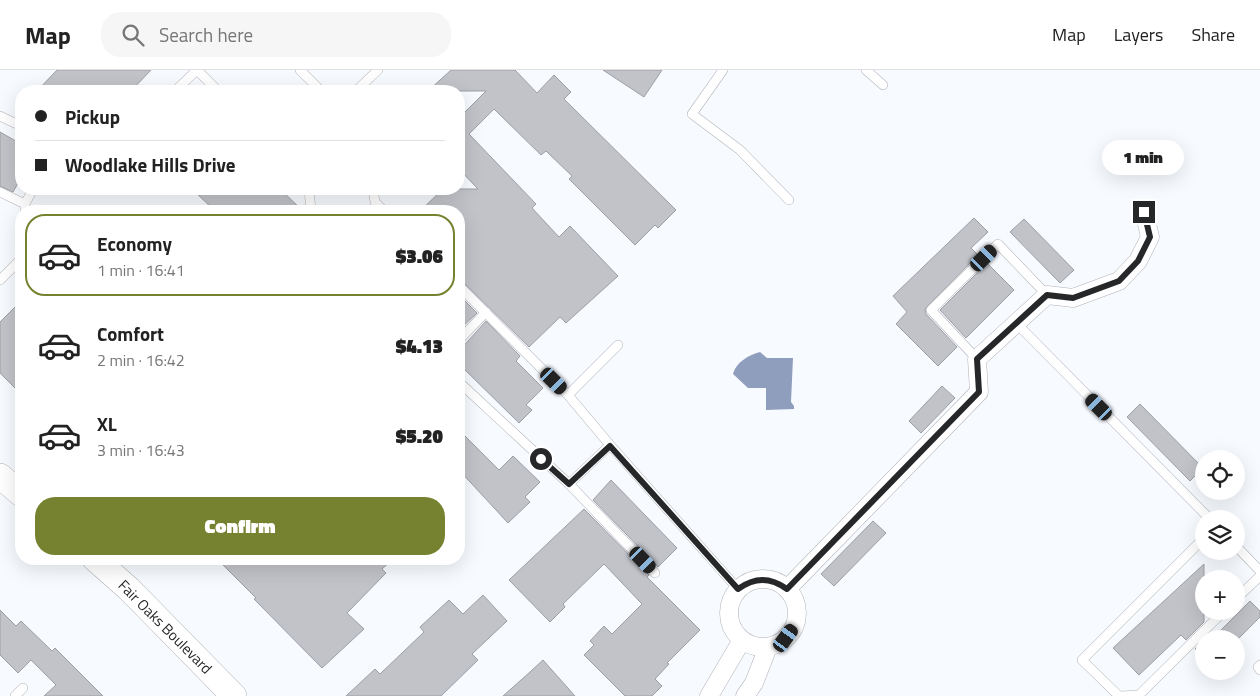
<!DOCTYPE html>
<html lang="en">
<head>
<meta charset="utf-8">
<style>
	:root { --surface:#fff; --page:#f6f6f6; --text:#222; --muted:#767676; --line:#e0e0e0; --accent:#76822f }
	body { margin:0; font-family:"Titillium Web",sans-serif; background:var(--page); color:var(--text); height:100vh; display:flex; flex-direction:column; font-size:19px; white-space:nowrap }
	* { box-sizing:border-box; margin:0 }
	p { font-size:16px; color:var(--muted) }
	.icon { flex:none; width:28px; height:28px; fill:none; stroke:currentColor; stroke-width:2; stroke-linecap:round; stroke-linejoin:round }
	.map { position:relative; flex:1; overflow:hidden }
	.panel { position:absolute; left:15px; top:135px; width:450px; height:360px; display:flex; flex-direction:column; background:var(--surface); border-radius:20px; box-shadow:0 5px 20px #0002 }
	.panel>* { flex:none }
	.top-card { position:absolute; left:15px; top:15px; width:450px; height:110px; border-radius:20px; box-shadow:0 5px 20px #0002; display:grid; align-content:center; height:110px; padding:0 20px; background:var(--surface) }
	.tools { position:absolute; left:1195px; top:380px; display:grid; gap:10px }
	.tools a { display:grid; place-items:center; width:50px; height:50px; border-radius:50%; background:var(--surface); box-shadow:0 5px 20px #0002; font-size:25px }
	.end { position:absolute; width:22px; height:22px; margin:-11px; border:6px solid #262729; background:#fff; box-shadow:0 0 0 2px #fff }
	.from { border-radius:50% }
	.bubble { position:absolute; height:35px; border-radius:18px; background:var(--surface); box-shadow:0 5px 20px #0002; font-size:16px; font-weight:800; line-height:35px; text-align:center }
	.car { position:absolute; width:15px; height:30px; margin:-15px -8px; border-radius:6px; box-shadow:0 0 4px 1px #0007; background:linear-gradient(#222 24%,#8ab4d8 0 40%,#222 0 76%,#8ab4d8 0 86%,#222 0) }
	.top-card b { display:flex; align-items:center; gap:18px; height:48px; font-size:19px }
	.top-card b+b { border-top:1px solid var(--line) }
	.top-card i { width:12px; height:12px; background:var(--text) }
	ul { padding:9px 0 0; list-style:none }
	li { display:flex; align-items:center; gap:15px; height:82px; margin:0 10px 8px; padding:0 10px; border:2px solid transparent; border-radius:20px }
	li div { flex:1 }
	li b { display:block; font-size:19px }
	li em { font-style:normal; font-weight:800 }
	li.selected { border-color:var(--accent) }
	li>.icon { width:45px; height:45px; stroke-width:1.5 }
	.primary-button { display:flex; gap:10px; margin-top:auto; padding:10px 20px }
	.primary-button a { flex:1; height:58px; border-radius:20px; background:var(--accent); color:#fff; font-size:20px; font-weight:800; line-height:58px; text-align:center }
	header { display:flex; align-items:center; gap:30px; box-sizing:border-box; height:70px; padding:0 25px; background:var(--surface); border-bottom:1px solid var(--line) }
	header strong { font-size:24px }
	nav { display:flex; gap:28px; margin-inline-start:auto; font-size:18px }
	.search { width:350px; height:45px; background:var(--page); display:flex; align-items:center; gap:12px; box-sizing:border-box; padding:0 18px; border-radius:20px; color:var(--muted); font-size:19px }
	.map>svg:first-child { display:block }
	.water { fill:#909ebe }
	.building { fill:#c1c3c9; stroke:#9d9fa5 }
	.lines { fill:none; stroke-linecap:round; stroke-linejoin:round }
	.service-casing { stroke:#b0b2b8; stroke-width:10 }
	.minor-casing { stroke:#b0b2b8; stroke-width:19 }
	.secondary-casing { stroke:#b0b2b8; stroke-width:26 }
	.service { stroke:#fff; stroke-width:9 }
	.minor { stroke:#fff; stroke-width:18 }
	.secondary { stroke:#fff; stroke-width:25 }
	.route { stroke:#262729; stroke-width:6 }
	.labels { text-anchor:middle; stroke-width:4.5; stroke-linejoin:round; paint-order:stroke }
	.street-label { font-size:15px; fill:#262729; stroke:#fff }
</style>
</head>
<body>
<header>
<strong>Map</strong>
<div class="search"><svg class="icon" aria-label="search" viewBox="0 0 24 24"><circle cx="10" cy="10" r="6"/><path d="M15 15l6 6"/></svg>Search here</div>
<nav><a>Map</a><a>Layers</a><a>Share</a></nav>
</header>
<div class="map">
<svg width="1260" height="626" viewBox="0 0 1260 626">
	<rect width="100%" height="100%" fill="#f7faff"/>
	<path class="water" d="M760,282L767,288H793L791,332L794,336V339L766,340V318H748L733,304C736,292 749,285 760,282Z"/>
	<path class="building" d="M57,0H151L131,21H37Z
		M451,0H515L537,23L554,5L571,22L564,29L676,140L658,158L655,155L635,175L569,109L572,106L546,81L541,85L494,39L469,64L536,134L532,138L559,167L570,156L618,206L566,253L560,247L529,277L463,212L459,210V141H420L443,119H478L459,99V48L486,21H428Z
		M603,0H662L644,27Z
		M0,62L21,74V108L13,122L0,116Z
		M192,119H280L303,141H215Z
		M974,148L988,162L971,178L978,185L925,239L926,244L957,277L938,296L896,254L907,242L893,226Z
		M1024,149L1074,200L1060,213L1010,162Z
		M987,193L1014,220L966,268L940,240Z
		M459,225L477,243L462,257L459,254Z
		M21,231V324L0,303V252Z
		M486,251L520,286L516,291L543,318L526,335L532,340L519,353L459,294V281Z
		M942,316L955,328L921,363L909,351Z
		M1140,334L1203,398L1190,411L1127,347Z
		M459,360L499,400L513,386L540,412L525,427L530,432L508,453L459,400Z
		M611,410L677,478L658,497L593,430Z
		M584,439L649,505L647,507L700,560L667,593L669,594L655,609L662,616L652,626H625L584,585L594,575L590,571L604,556L612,564L642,534L604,494L563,534L565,537L550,552L509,510Z
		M873,451L886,463L834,516L821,504Z
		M217,489H393L382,499L386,503L347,543L364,559L322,598L254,529L256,528Z
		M1204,494V552L1186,570L1181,565L1139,605L1113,578Z
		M483,525L507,551L472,584L478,590L441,626H346L375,599L380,604L424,562L420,557L449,530L463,544Z
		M1250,531L1260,541V547L1236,571V569H1212Z
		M0,540L16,556L21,551L52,581L55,578L103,626H44L56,615L31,590L18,603L0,585Z
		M1204,570V588L1195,579Z
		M543,590L575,626H503L530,602Z"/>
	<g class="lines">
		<defs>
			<path id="service" d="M300,0L321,21
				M723,0L692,44L740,80L789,130
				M866,0L883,15
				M175,21L197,0L218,21
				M356,21L378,0
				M0,46L21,56
				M309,119L311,141
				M373,119L375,132L384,141
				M0,122L25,134
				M25,141V134L33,119
				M0,210L21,189
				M459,216L568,325L610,375L738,519
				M1016,253L1210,449
				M459,270L486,242
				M977,289L931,240L998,174L1047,225
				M459,312L569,414L655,503
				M568,325L618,275
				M569,414L610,375
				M1236,476L1260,501
				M1236,529L1260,506
				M1260,595L1258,597L1260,600
				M15,626L23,618
				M1119,626L1082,590L1204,468
				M1121,626L1139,625L1224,541"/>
			<path id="minor" d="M729 543a34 34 0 1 1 68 0a34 34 0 1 1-68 0Z
				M787,519L979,322L977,289L1047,225L1073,228L1119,211L1138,191L1150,167L1144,141
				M709,626L742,570
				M745,626L754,613L768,577"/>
			<path id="secondary" d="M0,406L21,424
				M95,489L129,519L234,626"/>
		</defs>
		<use href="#service" class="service-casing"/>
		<use href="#minor" class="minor-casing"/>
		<use href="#secondary" class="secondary-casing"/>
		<use href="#service" class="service"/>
		<use href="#minor" class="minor"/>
		<use href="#secondary" class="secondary"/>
	</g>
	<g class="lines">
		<path class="route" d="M541,389L569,414L610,376L738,519C755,507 770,507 787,519L979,322L977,289L1047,225L1073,228L1119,211L1138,191L1150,167L1144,142"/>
	</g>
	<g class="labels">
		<g class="street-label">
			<text transform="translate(165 557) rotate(45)" y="5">Fair Oaks Boulevard</text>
		</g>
	</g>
</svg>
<div class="tools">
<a><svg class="icon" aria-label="locate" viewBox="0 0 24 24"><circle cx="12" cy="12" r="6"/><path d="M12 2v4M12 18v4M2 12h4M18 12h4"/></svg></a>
<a><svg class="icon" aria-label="layers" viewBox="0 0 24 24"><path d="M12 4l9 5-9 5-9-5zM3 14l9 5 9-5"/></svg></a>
<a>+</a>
<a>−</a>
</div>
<i class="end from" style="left:541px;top:389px"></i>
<i class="end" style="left:1144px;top:142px"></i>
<div class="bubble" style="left:1102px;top:70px;width:82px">1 min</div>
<i class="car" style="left:984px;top:188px;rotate:45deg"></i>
<i class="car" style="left:554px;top:311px;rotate:135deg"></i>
<i class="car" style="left:1099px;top:337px;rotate:315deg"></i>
<i class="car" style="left:643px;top:490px;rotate:136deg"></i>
<i class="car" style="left:786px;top:568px;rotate:36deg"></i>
<div class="top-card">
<b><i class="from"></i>Pickup</b>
<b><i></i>Woodlake Hills Drive</b>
</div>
<section class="panel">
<ul>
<li class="selected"><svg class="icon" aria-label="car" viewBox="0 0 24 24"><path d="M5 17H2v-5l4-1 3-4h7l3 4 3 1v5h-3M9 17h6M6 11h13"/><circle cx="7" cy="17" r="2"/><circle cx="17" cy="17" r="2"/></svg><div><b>Economy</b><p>1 min · 16:41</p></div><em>$3.06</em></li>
<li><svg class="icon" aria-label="car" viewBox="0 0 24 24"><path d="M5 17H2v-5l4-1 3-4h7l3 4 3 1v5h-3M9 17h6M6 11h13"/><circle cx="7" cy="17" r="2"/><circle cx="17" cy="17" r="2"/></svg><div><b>Comfort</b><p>2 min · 16:42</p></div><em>$4.13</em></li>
<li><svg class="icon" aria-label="car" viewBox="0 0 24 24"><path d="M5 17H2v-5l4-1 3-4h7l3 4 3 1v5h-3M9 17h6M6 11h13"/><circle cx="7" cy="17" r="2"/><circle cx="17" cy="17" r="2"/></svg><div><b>XL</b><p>3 min · 16:43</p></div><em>$5.20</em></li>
</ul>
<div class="primary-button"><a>Confirm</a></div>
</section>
</div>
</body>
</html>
